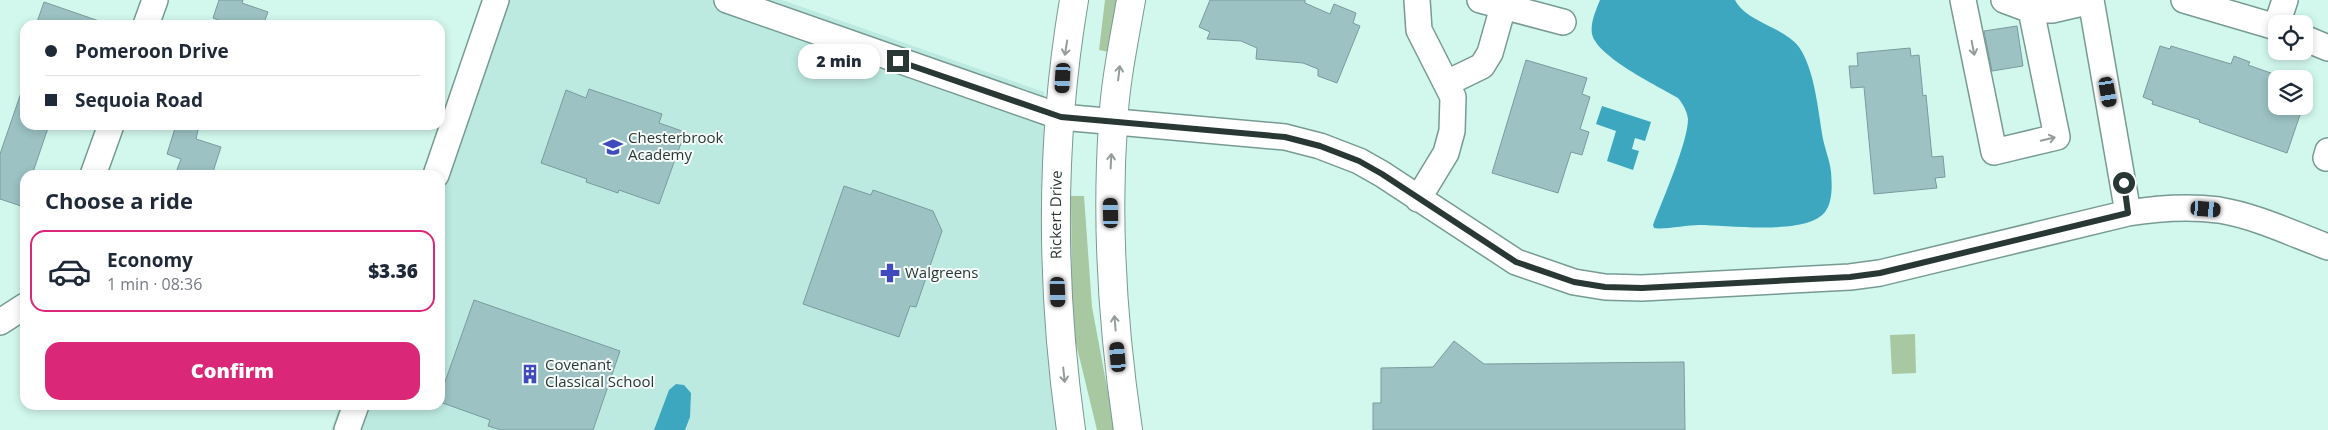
<!DOCTYPE html>
<html lang="en">
<head>
<meta charset="utf-8">
<style>
	:root { --surface:#fff; --page:#f6f6f7; --text:#1f2937; --muted:#747a83; --line:#e0e1e3; --accent:#db2777 }
	body { margin:0; font-family:"Open Sans",sans-serif; background:var(--page); color:var(--text); height:100vh; display:flex; flex-direction:column; font-size:19px; white-space:nowrap }
	* { box-sizing:border-box; margin:0 }
	p { font-size:16px; color:var(--muted) }
	.icon { flex:none; width:28px; height:28px; fill:none; stroke:currentColor; stroke-width:2; stroke-linecap:round; stroke-linejoin:round }
	.map { position:relative; flex:1; overflow:hidden }
	.sheet { position:absolute; left:20px; top:170px; width:425px; height:240px; display:flex; flex-direction:column; background:var(--surface); border-radius:15px; box-shadow:0 2px 8px #0003 }
	.sheet>* { flex:none }
	.guide { position:absolute; left:20px; top:20px; width:425px; height:110px; border-radius:15px; box-shadow:0 2px 8px #0003; display:grid; align-content:center; height:110px; padding:0 25px; background:var(--surface) }
	.buttons { position:absolute; left:2268px; top:15px; display:grid; gap:10px }
	.buttons a { display:grid; place-items:center; width:45px; height:45px; border-radius:10px; background:var(--surface); box-shadow:0 2px 8px #0003; font-size:25px }
	.end { position:absolute; width:22px; height:22px; margin:-11px; border:6px solid #293834; background:#fff; box-shadow:0 0 0 2px #fff }
	.from { border-radius:50% }
	.bubble { position:absolute; height:35px; border-radius:15px; background:var(--surface); box-shadow:0 2px 8px #0003; font-size:16px; font-weight:800; line-height:35px; text-align:center }
	.car { position:absolute; width:15px; height:30px; margin:-15px -8px; border-radius:6px; box-shadow:0 0 4px 1px #0007; background:linear-gradient(#222 24%,#8ab4d8 0 40%,#222 0 76%,#8ab4d8 0 86%,#222 0) }
	.guide b { display:flex; align-items:center; gap:18px; height:48px; font-size:19px }
	.guide b+b { border-top:1px solid var(--line) }
	.guide i { width:12px; height:12px; background:var(--text) }
	ul { padding:0; list-style:none }
	li { display:flex; align-items:center; gap:15px; height:82px; margin:0 10px 8px; padding:0 15px; border:2px solid var(--line); border-radius:15px }
	li div { flex:1 }
	li b { display:block; font-size:19px }
	li em { font-style:normal; font-weight:800 }
	li.current { border-color:var(--accent) }
	li>.icon { width:45px; height:45px; stroke-width:1.5 }
	h2 { padding:0 25px; font-size:22px; line-height:60px }
	.cta { display:flex; gap:10px; margin-top:auto; padding:10px 25px }
	.cta a { flex:1; height:58px; border-radius:15px; background:var(--accent); color:#fff; font-size:20px; font-weight:800; line-height:58px; text-align:center }
	.map>svg:first-child { display:block }
	.built { fill:#bdeae0 }
	.green { fill:#a8c8a2 }
	.water { fill:#3da7c0 }
	.building { fill:#9cc2c3; stroke:#789c9d }
	.lines { fill:none; stroke-linecap:round; stroke-linejoin:round }
	.street-casing { stroke:#779a92; stroke-width:28 }
	.secondary-casing { stroke:#779a92; stroke-width:30 }
	.street { stroke:#fff; stroke-width:25 }
	.secondary { stroke:#fff; stroke-width:28 }
	.oneway { stroke:#949c9a }
	.route { stroke:#293834; stroke-width:6 }
	.labels { text-anchor:middle; stroke-width:4; stroke-linejoin:round; paint-order:stroke }
	.poi-label { font-size:15px; fill:#293834; stroke:#f6fdfb; text-anchor:start }
	.street-label { font-size:15px; fill:#293834; stroke:#f6fdfb }
</style>
</head>
<body>
<div class="map">
<svg width="2328" height="430" viewBox="0 0 2328 430">
	<rect width="100%" height="100%" fill="#d2f8ee"/>
	<path class="built" d="M483,0H782L1044,92L1046,251L1067,430H331L340,405H440V175H421Z"/>
	<path class="green" d="M1105,0H1122L1109,52L1099,50Z
		M1071,196H1084L1092,307L1115,430H1097L1072,327Z
		M1915,334L1916,373L1892,374L1890,335Z"/>
	<path class="water" d="M1600,0H1735C1746,22 1784,27 1799,47C1815,70 1818,111 1823,139C1825,149 1830,161 1831,172C1832,184 1833,202 1825,212C1806,236 1728,225 1699,225C1688,225 1662,230 1654,228L1653,225C1662,201 1688,142 1688,119C1687,111 1683,104 1678,98C1658,86 1597,57 1592,34C1590,23 1596,10 1600,0Z
		M1602,106L1651,122L1645,141L1635,138L1632,149L1639,151L1633,170L1607,161L1616,131L1596,124Z
		M676,384L684,385L691,393L690,417L685,430H654L669,390Z"/>
	<path class="building" d="M219,0H243L242,3L268,12L263,25H232L213,18Z
		M1210,0H1305V3L1330,14L1334,4L1356,13L1353,23L1360,26L1337,83L1318,76V69L1303,63L1256,59L1257,48L1241,41L1207,39L1210,32L1199,27Z
		M44,2L102,22V25H36Z
		M2017,26L2023,66L1992,71L1984,31Z
		M2160,46L2170,49L2171,46L2231,64L2234,56L2250,62L2248,65L2288,79H2276V106H2303L2287,153L2199,122L2200,120L2152,104L2153,101L2143,97Z
		M1910,48L1911,56L1919,55L1923,96L1926,95L1932,157L1943,156L1945,177L1935,178L1937,188L1874,194L1864,87L1851,88L1849,66H1858L1857,53Z
		M1526,60L1587,78L1582,94L1590,97L1580,129L1589,132L1582,155L1571,152L1558,193L1492,173Z
		M589,89L662,114L659,123L685,132L659,204L619,190L618,193L586,182L587,179L541,163L566,90L586,98Z
		M22,90H25V125H49L32,175H25V195L21,206L0,199V154Z
		M176,125L198,130L196,139L221,147L212,175H175L181,159L167,154Z
		M844,186L871,195L873,190L933,211L942,231L916,307L910,306L899,337L803,304Z
		M474,300L620,351L593,430H501L488,426L490,420L440,402V396Z
		M1454,341L1484,364L1684,362L1685,430H1373V403H1381V368L1433,367Z"/>
	<g class="lines">
		<defs>
			<path id="street" d="M727,0L1061,117L1285,137L1320,146L1359,161L1382,174L1516,262L1574,282L1605,287L1642,288L1850,277L1880,273L2128,213C2159,208 2188,206 2219,210C2256,216 2293,234 2328,247
				M1417,0L1419,30L1453,97L1452,131L1446,153L1418,199
				M1480,0L1563,22
				M1963,0L1994,152L2057,137L2031,10
				M2004,0L2031,10H2052L2091,1
				M2091,0L2128,213
				M2184,0L2276,27
				M2277,24L2285,0
				M146,25L155,0
				M2304,38L2328,48
				M1447,83L1482,66L1490,53L1503,7
				M2326,158L2328,151
				M93,175L111,125
				M436,175L496,0
				M0,322L25,306
				M347,430L356,405"/>
			<g id="secondary">
				<path id="s1" d="M1071,430C1051,288 1050,142 1074,0"/>
				<path d="M1128,430C1113,329 1106,226 1113,124C1115,82 1124,41 1131,0"/>
			</g>
		</defs>
		<use href="#street" class="street-casing"/>
		<use href="#secondary" class="secondary-casing"/>
		<use href="#street" class="street"/>
		<use href="#secondary" class="secondary"/>
	</g>
	<defs><path id="oneway-shaft" d="M-6 0H5M1.5-3L5.5 0L1.5 3" fill="none" stroke-width="1.6" stroke-linecap="round" stroke-linejoin="round" transform="scale(1.25)"/></defs>
	<g class="oneway">
		<use href="#oneway-shaft" transform="translate(1066 48) rotate(99)"/>
		<use href="#oneway-shaft" transform="translate(1973 48) rotate(79)"/>
		<use href="#oneway-shaft" transform="translate(1119 73) rotate(-83)"/>
		<use href="#oneway-shaft" transform="translate(2048 139) rotate(-14)"/>
		<use href="#oneway-shaft" transform="translate(1111 161) rotate(-87)"/>
		<use href="#oneway-shaft" transform="translate(1115 323) rotate(-95)"/>
		<use href="#oneway-shaft" transform="translate(1064 375) rotate(84)"/>
	</g>
	<g class="lines">
		<path class="route" d="M898,61L1061,117L1285,137L1320,146L1359,161L1382,174L1516,262L1574,282L1605,287L1642,288L1850,277L1880,273L2128,213L2124,183"/>
	</g>
	<defs>
		<symbol id="school-bare" viewBox="-9 -9 18 18"><path d="M0-5L7-2L0 1L-7-2ZM-4 1L0 2.5L4 1V4Q0 6-4 4Z" fill="#3f4abd" stroke="#f6fdfb" stroke-width="2.5" paint-order="stroke"/></symbol>
		<symbol id="pharmacy-bare" viewBox="-9 -9 18 18"><path d="M-2-6h4v4h4v4h-4v4h-4v-4h-4v-4h4Z" fill="#3f4abd" stroke="#f6fdfb" stroke-width="2.5" paint-order="stroke"/></symbol>
		<symbol id="building-bare" viewBox="-9 -9 18 18"><path d="M-4-6H4V6H1V3H-1V6H-4ZM-2.5-4.3h1.7v1.8h-1.7ZM.8-4.3h1.7v1.8H.8ZM-2.5-1h1.7V.8h-1.7ZM.8-1h1.7V.8H.8Z" fill="#3f4abd" stroke="#f6fdfb" stroke-width="2.5" paint-order="stroke"/></symbol>
	</defs>
	<g fill-rule="evenodd">
		<use href="#school-bare" x="599" y="133" width="28" height="28"/>
		<use href="#pharmacy-bare" x="876" y="259" width="28" height="28"/>
		<use href="#building-bare" x="516" y="360" width="28" height="28"/>
	</g>
	<g class="labels">
		<g class="poi-label">
			<text x="628" y="143">Chesterbrook<tspan x="628" dy="17">Academy</tspan></text>
			<text x="905" y="278">Walgreens</text>
			<text x="545" y="370">Covenant<tspan x="545" dy="17">Classical School</tspan></text>
		</g>
		<g class="street-label">
			<text dy="5" stroke="none"><textPath href="#s1" startOffset="216">Rickert Drive</textPath></text>
		</g>
	</g>
</svg>
<div class="buttons">
<a><svg class="icon" aria-label="locate" viewBox="0 0 24 24"><circle cx="12" cy="12" r="6"/><path d="M12 2v4M12 18v4M2 12h4M18 12h4"/></svg></a>
<a><svg class="icon" aria-label="layers" viewBox="0 0 24 24"><path d="M12 4l9 5-9 5-9-5zM3 14l9 5 9-5"/></svg></a>
</div>
<i class="end from" style="left:2124px;top:183px"></i>
<i class="end" style="left:898px;top:61px"></i>
<div class="bubble" style="left:798px;top:44px;width:82px">2 min</div>
<i class="car" style="left:1063px;top:78px;rotate:183deg"></i>
<i class="car" style="left:2108px;top:92px;rotate:170deg"></i>
<i class="car" style="left:2206px;top:209px;rotate:95deg"></i>
<i class="car" style="left:1111px;top:213px;rotate:359deg"></i>
<i class="car" style="left:1058px;top:292px;rotate:178deg"></i>
<i class="car" style="left:1118px;top:357px;rotate:355deg"></i>
<div class="guide">
<b><i class="from"></i>Pomeroon Drive</b>
<b><i></i>Sequoia Road</b>
</div>
<section class="sheet">
<h2>Choose a ride</h2>
<ul>
<li class="current"><svg class="icon" aria-label="car" viewBox="0 0 24 24"><path d="M5 17H2v-5l4-1 3-4h7l3 4 3 1v5h-3M9 17h6M6 11h13"/><circle cx="7" cy="17" r="2"/><circle cx="17" cy="17" r="2"/></svg><div><b>Economy</b><p>1 min · 08:36</p></div><em>$3.36</em></li>
</ul>
<div class="cta"><a>Confirm</a></div>
</section>
</div>
</body>
</html>
